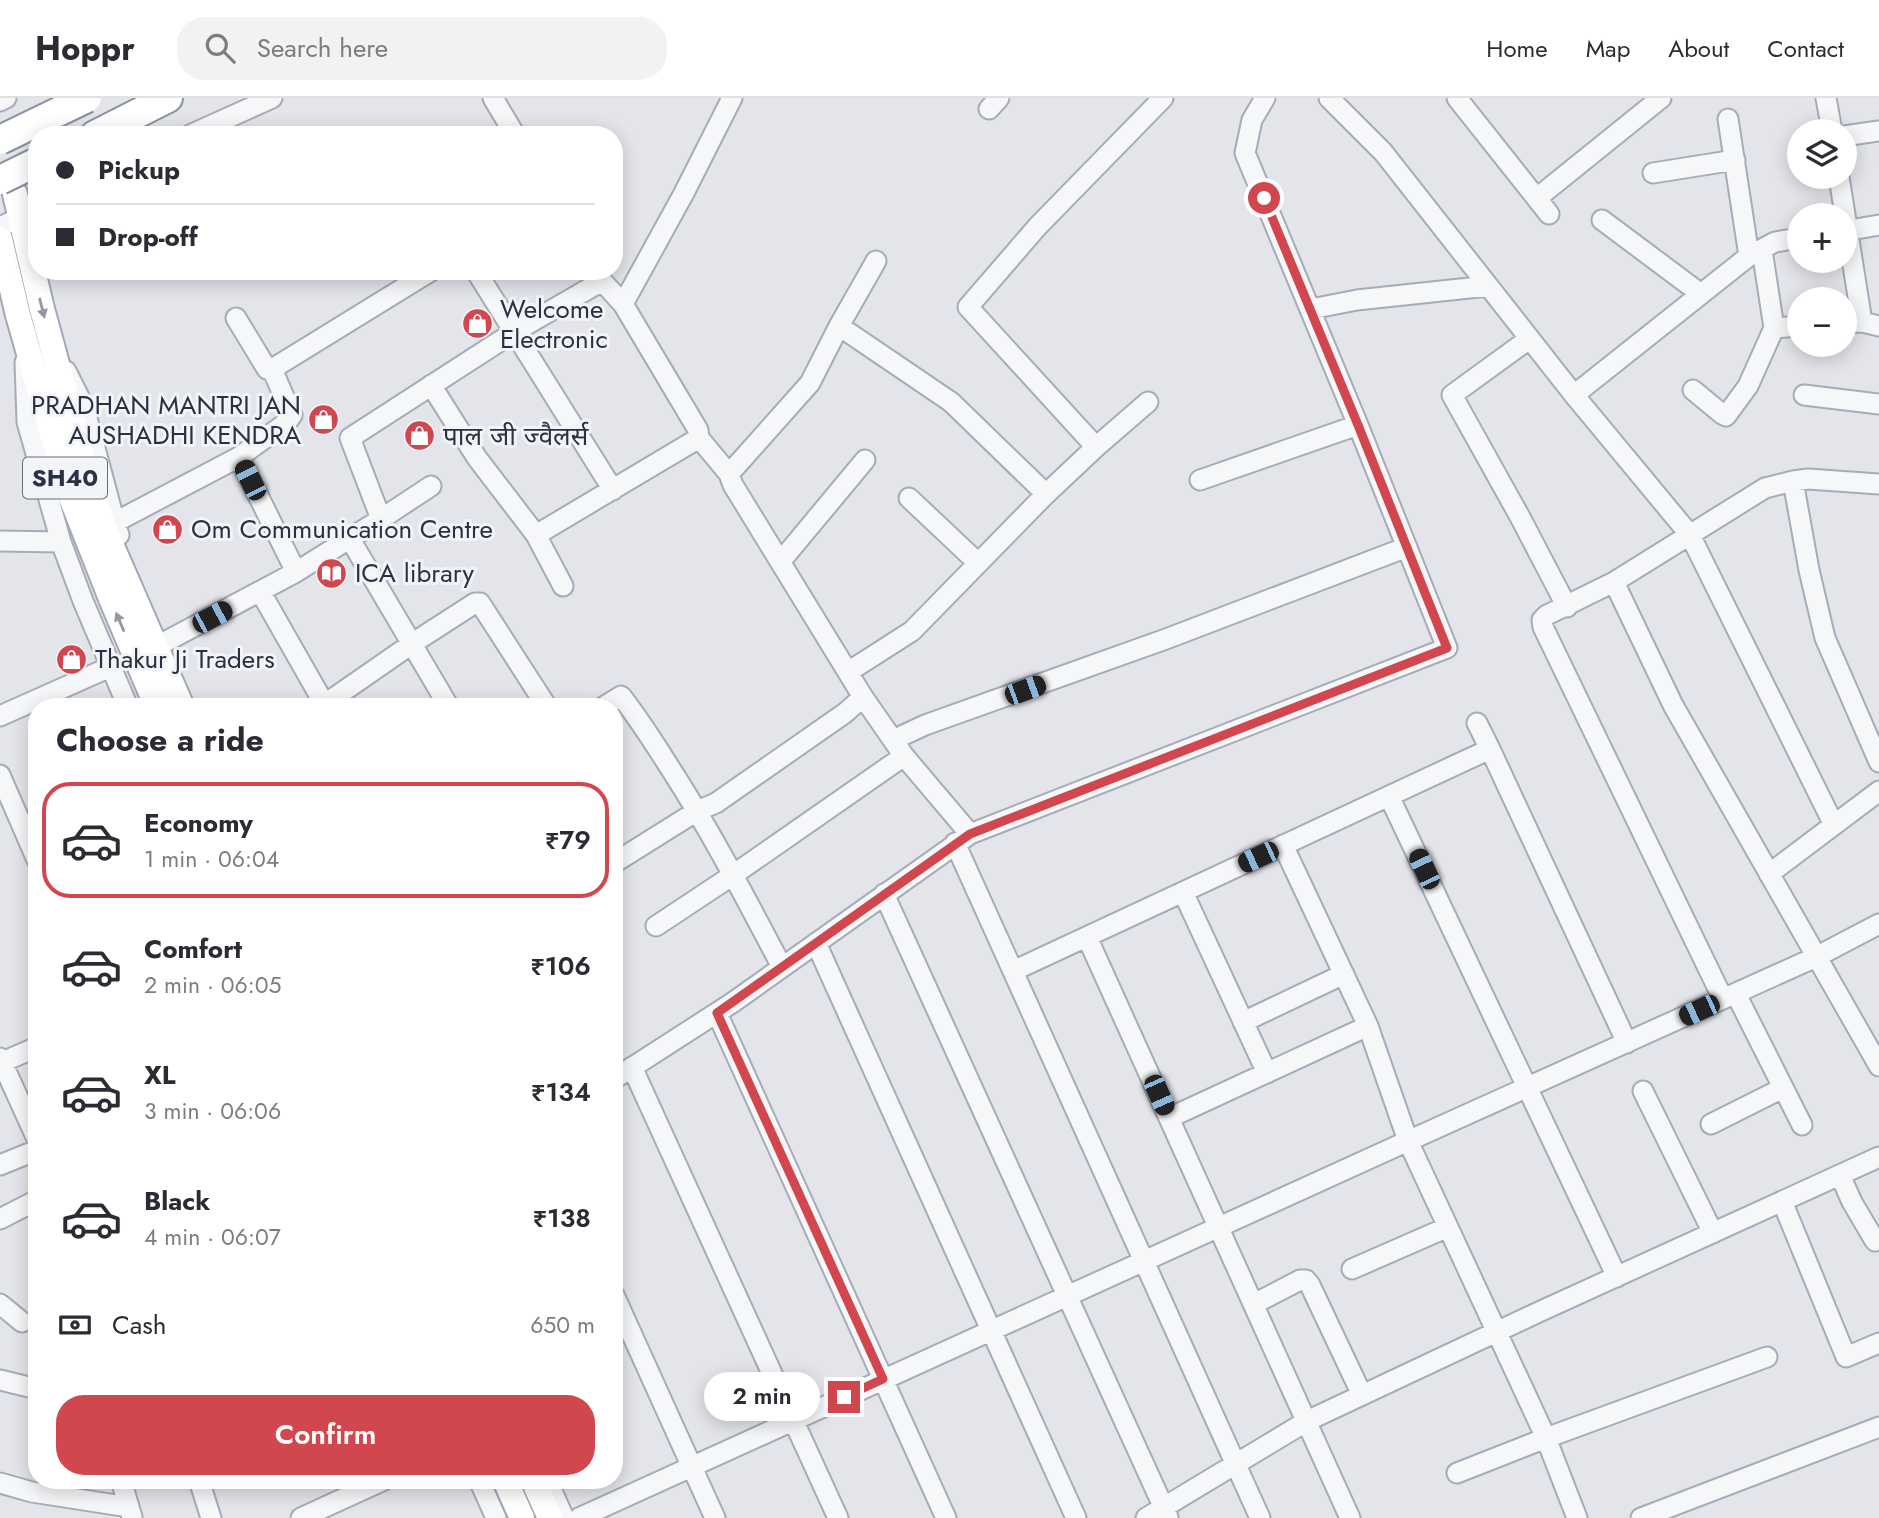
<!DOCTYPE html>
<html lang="en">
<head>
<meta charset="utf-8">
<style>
	:root { --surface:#fff; --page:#f2f2f3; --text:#2b2b33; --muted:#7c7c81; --line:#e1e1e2; --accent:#d2464e }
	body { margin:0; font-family:Jost,"Noto Sans Devanagari",sans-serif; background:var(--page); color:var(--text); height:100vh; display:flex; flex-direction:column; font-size:26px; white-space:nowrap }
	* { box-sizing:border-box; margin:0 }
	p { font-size:23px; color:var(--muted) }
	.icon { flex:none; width:38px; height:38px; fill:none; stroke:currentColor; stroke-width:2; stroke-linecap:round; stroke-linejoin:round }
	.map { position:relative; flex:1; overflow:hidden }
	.details { position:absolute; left:28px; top:600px; width:595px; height:791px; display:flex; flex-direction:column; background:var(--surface); border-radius:28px; box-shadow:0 4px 18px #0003 }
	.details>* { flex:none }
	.top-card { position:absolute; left:28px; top:28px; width:595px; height:154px; border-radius:28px; box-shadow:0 4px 18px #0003; display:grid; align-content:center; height:154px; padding:0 28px; background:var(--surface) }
	.controls { position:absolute; left:1787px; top:21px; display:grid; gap:14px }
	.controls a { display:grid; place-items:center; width:70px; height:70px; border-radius:50%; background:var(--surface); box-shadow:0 4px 18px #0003; font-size:35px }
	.end { position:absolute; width:32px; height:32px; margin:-16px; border:9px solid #d2464e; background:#fff; box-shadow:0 0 0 4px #fff }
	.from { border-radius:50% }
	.bubble { position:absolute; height:49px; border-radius:24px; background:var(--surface); box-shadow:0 4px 18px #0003; font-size:23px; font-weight:600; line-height:49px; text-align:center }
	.car { position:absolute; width:21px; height:42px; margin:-21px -10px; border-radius:9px; box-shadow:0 0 5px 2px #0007; background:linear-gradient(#222 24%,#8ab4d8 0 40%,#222 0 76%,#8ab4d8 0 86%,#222 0) }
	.top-card b { display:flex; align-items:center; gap:24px; height:66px; font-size:26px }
	.top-card b+b { border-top:2px solid var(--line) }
	.top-card i { width:18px; height:18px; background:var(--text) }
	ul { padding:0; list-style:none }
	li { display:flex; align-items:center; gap:21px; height:116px; margin:0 14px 10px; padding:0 14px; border:4px solid transparent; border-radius:28px }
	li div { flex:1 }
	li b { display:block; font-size:26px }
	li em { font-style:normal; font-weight:600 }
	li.current { border-color:var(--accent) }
	li>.icon { width:63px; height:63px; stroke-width:1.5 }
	h2 { padding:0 28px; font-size:32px; line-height:84px }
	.pay { display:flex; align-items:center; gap:18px; height:77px; padding:0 28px; font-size:26px }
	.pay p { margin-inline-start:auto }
	.button { display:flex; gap:14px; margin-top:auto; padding:14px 28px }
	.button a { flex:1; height:80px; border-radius:28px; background:var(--accent); color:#fff; font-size:28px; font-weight:600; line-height:80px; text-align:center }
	header { display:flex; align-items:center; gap:42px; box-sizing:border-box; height:98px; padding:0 35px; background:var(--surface); border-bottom:2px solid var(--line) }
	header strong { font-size:33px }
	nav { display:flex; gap:38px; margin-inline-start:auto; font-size:24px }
	.search { width:490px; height:63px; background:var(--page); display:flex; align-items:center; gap:18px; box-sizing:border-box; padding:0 24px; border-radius:28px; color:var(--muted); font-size:26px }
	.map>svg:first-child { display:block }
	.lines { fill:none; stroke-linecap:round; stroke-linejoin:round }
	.minor-casing { stroke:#a8abb6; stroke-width:23 }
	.major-casing { stroke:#a2a8b7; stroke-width:28 }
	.highway-casing { stroke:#8a91a2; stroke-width:32 }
	.minor { stroke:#f6f7f9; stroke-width:19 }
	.major { stroke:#fff; stroke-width:24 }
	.highway { stroke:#fff; stroke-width:28 }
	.highway-bridge-casing { stroke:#8a91a2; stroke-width:32; stroke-linecap:butt }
	.highway-bridge { stroke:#fff; stroke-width:28 }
	.oneway { fill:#9498a2 }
	.route { stroke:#d2464e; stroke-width:9 }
	.labels { text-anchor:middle; stroke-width:6; stroke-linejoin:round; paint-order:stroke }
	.shield { fill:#f3f4f8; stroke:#666c7a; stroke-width:2 }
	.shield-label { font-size:24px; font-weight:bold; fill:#2a3144 }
	.poi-label { font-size:26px; fill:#2a3144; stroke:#f3f4f8; text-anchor:start }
</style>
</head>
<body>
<header>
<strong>Hoppr</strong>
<div class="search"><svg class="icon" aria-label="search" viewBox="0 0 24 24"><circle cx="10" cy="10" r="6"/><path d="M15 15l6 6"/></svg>Search here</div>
<nav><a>Home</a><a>Map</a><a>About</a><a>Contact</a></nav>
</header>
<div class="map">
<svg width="1879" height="1420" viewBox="0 0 1879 1420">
	<rect width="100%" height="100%" fill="#e3e5eb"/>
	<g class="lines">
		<defs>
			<path id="minor" d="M493,0L515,37
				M1329,0L1383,54L1574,297
				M1457,0L1549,116
				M1826,0L1832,33
				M0,3L6,0
				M989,11L999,0
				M1728,21L1749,158
				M190,37L272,0
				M1844,38L1879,33
				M1653,75L1735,62
				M1839,79L1862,224
				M1537,100L1661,0
				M1602,122L1701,196
				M0,129L37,111
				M1844,133L1879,127
				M1799,140L1775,144L1749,158L1574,297L1690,437L1834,727
				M476,173L613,392
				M596,173L602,183L623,206L698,332L699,340L729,376L733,387L863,599L904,658L970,736
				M623,206L684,95L732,0
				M1311,211L1357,202L1488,188
				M1844,225L1862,224L1879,228
				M839,228L951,304L1046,396
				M1774,230L1799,228
				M1529,241L1452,297L1520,419L1567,509
				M25,264L27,324L61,444L83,503L128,609
				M272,271L431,173
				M66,273L84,309L115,425L119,437
				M431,287L477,360L536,437L563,488
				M1693,292L1722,316L1726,318L1748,288L1774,230L1762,152
				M1804,297L1879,306
				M1096,349L1148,304
				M239,359L296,474
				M729,376L810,285L839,228L876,163
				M1200,382L1358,327
				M1793,383L1809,472L1825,540L1879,664
				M909,400L978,465
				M381,421L350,340L514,234L602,183
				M104,430L239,359L286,325L292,317L272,271H267L236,220
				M536,437L699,340
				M350,441L449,609
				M0,443L61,444
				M781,463L865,362
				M1614,484L1673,607L1879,968
				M260,493L326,609
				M163,545L296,474L381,421L431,388
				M848,574L912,533L1046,396L1096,349L968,209L1038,128L1163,0
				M325,606L413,545L475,505H480L547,609
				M603,609L621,598C640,622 656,648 672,673C713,737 747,803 782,869
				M0,618L110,569
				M1477,625L1490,651
				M893,642L925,627L1166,541L1407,449
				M0,677L37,762
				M1389,698L1617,1179
				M955,745L1260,1420
				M1283,747L1368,928L1408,1043L1546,1340L1577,1420
				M614,765L697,713L716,705L845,615L863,599
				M1769,776L1879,693
				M1183,794L1267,975
				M884,796L1168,1419
				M656,828L733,777L904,658
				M1087,839L1350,1420
				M816,845L1076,1420
				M1013,873L1490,651L1627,945
				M1736,896L1802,1027
				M1723,901L1543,529L1542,522L1547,517L1614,484L1765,390L1793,383L1808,381L1879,386
				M717,915L946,1420
				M1243,924L1344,876
				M0,960L37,1041
				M0,965L37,949
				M632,969L838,1420
				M614,981L732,905L970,736L1447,550L1358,327L1245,55L1252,22L1265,0
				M1643,993L1713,1135
				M1169,1020L1368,928
				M1711,1026L1783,990
				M0,1067L37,1052
				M1840,1077L1852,1104L1875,1143
				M1782,1103L1846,1259L1879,1245
				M0,1121L37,1102
				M1352,1171L1448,1129
				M614,1197L715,1420
				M0,1206L22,1224
				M1254,1206L1300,1182H1306L1310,1187L1362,1297
				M0,1282L37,1291
				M1457,1375L1546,1340L1767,1259
				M121,1382L132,1419
				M199,1382L211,1420
				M479,1382L496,1420
				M547,1382L564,1420
				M0,1385L32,1394L129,1409
				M301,1420L384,1382
				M579,1420L1408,1043L1816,859L1879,826
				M1146,1420L1307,1323L1541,1213L1879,1059
				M1641,1420L1879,1329"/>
			<path id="major" d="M15,96L42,211L90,387L104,430L182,609
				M0,141L18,217L68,392L112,503L157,609
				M505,1382L522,1420
				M533,1382L550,1420"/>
			<path id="highway" d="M95,37L168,0"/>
		</defs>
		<use href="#minor" class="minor-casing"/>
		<use href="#major" class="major-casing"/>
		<use href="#highway" class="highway-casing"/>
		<use href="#minor" class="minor"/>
		<use href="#major" class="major"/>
		<use href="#highway" class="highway"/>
		<defs>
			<path id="highway-bridge" d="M0,42L87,0
				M0,82L37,64"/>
		</defs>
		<use href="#highway-bridge" class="highway-bridge-casing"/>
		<use href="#highway-bridge" class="highway-bridge"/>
	</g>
	<defs><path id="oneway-solid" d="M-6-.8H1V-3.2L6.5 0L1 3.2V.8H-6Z" transform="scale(1.75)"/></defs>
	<g class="oneway">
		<use href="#oneway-solid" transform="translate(42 210) rotate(76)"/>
		<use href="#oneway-solid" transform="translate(120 524) rotate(-113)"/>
	</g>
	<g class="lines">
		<path class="route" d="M844,1299L883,1281L717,915L970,736L1447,550L1358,327L1264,100"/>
	</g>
	<defs>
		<symbol id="shop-disc" viewBox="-11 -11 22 22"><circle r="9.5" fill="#d2464e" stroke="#f3f4f8"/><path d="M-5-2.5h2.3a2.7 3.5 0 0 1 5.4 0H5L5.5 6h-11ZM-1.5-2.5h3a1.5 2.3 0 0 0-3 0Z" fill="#fff"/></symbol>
		<symbol id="library-disc" viewBox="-11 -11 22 22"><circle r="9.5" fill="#d2464e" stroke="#f3f4f8"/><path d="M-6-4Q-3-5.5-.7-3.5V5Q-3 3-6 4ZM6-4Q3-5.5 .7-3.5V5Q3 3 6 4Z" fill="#fff"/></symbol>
	</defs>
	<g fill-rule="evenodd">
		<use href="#shop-disc" x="460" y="208" width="35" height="35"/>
		<use href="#shop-disc" x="306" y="304" width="35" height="35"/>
		<use href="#shop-disc" x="402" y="320" width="35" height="35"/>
		<use href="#shop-disc" x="150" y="414" width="35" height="35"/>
		<use href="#library-disc" x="314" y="458" width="35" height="35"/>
		<use href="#shop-disc" x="54" y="544" width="35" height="35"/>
	</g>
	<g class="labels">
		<rect class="shield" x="23" y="359.5" width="84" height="41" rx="5"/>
		<g class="shield-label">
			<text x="65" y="388">SH40</text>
		</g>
		<g class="poi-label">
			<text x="500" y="220">Welcome<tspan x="500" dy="30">Electronic</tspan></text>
			<text x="301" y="316" text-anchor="end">PRADHAN MANTRI JAN<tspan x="301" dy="30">AUSHADHI KENDRA</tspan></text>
			<text x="443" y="347">पाल जी ज्वैलर्स</text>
			<text x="191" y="440">Om Communication Centre</text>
			<text x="355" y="484">ICA library</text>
			<text x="95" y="570">Thakur Ji Traders</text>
		</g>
	</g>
</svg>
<div class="controls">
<a><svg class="icon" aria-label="layers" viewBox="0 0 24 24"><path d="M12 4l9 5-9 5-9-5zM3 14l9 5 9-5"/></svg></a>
<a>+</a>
<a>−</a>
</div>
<i class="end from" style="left:1264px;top:100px"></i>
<i class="end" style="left:844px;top:1299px"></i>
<div class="bubble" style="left:704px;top:1274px;width:116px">2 min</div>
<i class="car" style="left:250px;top:382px;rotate:334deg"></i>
<i class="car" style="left:212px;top:519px;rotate:62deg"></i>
<i class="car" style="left:1025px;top:592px;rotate:70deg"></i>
<i class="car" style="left:1258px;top:759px;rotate:245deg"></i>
<i class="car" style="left:1424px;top:771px;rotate:335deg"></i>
<i class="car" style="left:1699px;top:912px;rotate:245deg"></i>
<i class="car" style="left:1159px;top:997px;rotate:156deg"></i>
<div class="top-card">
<b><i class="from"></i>Pickup</b>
<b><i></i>Drop-off</b>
</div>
<section class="details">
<h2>Choose a ride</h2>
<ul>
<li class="current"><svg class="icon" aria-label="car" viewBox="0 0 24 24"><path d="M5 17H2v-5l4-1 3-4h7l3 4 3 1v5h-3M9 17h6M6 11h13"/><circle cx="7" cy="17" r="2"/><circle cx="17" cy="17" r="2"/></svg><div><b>Economy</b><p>1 min · 06:04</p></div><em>₹79</em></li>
<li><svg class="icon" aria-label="car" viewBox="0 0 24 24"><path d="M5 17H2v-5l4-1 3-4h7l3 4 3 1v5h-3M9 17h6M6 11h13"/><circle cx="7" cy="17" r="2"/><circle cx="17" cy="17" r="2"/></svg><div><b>Comfort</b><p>2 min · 06:05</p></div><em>₹106</em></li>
<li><svg class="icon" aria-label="car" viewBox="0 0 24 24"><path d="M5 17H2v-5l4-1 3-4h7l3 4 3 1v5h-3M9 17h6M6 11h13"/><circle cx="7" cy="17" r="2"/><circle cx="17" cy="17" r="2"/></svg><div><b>XL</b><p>3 min · 06:06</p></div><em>₹134</em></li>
<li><svg class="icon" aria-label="car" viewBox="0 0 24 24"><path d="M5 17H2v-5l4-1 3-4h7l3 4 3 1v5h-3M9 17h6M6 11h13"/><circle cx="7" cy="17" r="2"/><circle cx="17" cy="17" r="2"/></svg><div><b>Black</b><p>4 min · 06:07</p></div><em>₹138</em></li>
</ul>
<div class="pay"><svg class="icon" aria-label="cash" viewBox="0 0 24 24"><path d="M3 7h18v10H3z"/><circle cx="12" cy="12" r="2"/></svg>Cash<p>650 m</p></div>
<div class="button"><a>Confirm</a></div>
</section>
</div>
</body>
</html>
